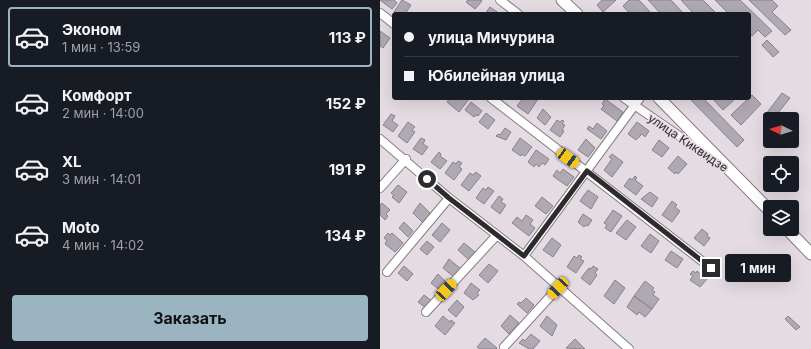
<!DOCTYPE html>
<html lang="ru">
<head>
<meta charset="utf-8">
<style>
	:root { --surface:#171b24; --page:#242831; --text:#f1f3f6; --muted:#9ea1a6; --line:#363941; --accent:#9ab4c2 }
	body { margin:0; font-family:Inter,sans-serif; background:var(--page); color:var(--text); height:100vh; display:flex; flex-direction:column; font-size:15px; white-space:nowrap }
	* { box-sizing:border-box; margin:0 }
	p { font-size:13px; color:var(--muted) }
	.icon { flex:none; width:22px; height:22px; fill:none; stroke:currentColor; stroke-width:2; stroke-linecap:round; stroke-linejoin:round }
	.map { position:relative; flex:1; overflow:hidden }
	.panel { display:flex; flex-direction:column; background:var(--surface); width:380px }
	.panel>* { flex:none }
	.top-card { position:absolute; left:12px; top:12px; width:359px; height:88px; border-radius:4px; box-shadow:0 4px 16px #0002; display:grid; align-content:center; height:88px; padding:0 12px; background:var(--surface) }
	.needle { width:26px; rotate:275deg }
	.fabs { position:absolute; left:383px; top:112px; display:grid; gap:8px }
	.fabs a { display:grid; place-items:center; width:36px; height:36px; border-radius:4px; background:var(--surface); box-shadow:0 4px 16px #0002; font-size:20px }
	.end { position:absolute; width:18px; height:18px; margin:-9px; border:5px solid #2e2b2d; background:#fff; box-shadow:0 0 0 2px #fff }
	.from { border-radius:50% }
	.bubble { position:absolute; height:28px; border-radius:4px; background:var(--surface); box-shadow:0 4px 16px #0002; font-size:13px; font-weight:700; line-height:28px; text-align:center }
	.car { position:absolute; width:12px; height:24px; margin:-12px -6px; border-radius:5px; box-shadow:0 0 3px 1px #0007; background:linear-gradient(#f5c518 24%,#345 0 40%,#f5c518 0 76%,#345 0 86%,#f5c518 0) }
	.top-card b { display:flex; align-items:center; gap:14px; height:38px; font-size:15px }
	.top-card b+b { border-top:1px solid var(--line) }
	.top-card i { width:10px; height:10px; background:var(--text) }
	ul { padding:7px 0 0; list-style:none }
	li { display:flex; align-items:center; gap:12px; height:60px; margin:0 8px 6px; padding:0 4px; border:2px solid transparent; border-radius:4px }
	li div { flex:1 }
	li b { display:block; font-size:15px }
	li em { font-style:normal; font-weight:700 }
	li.selected { border-color:var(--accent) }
	li>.icon { width:36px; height:36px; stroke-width:1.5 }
	.button { display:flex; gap:8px; margin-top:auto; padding:8px 12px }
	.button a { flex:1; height:46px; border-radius:4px; background:var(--accent); color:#111; font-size:16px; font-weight:700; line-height:46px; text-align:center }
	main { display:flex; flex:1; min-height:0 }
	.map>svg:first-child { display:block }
	.building { fill:#aea9b2; stroke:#88838b }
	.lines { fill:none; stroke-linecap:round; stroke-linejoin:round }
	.minor-casing { stroke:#857d83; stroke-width:10 }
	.tertiary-casing { stroke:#857d83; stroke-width:13 }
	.minor { stroke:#fff; stroke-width:8 }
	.tertiary { stroke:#fff; stroke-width:11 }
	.route { stroke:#2e2b2d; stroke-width:5 }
	.labels { text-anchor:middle; stroke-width:3.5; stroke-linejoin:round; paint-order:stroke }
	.street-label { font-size:12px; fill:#2e2b2d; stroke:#e5dce3 }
</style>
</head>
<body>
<main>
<section class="panel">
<ul>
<li class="selected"><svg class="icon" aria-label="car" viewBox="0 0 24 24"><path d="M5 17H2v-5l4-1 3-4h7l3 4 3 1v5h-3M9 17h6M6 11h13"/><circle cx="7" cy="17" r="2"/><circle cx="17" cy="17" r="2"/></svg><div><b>Эконом</b><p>1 мин · 13:59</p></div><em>113 ₽</em></li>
<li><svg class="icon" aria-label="car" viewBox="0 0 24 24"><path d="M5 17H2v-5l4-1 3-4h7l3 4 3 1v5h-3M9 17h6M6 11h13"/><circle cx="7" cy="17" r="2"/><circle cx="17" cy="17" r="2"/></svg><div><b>Комфорт</b><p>2 мин · 14:00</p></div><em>152 ₽</em></li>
<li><svg class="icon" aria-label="car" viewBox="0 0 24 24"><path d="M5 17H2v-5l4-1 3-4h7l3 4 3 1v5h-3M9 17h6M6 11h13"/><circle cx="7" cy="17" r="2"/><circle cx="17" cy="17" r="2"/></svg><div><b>XL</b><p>3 мин · 14:01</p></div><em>191 ₽</em></li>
<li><svg class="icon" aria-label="car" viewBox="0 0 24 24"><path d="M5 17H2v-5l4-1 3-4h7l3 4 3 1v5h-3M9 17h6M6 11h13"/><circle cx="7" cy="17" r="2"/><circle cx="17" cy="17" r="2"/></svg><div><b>Moto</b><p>4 мин · 14:02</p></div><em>134 ₽</em></li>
</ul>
<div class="button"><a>Заказать</a></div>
</section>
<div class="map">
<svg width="431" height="349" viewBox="0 0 431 349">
	<rect width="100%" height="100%" fill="#e5dce3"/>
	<path class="building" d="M0,0H14L17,3L12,9Z
		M22,0L31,5L25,14H17L14,12Z
		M88,0H101L102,1L95,9L86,2Z
		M222,0H236L223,12L217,5Z
		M249,0H259L272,14H250L243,6Z
		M268,0H291L304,14H281Z
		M301,0H323L337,14H314Z
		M335,0H360L392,31L385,37L378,30L372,36L369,33V14H349Z
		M369,0H392L398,6L392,12L411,30L405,35Z
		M110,7L120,14H105Z
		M0,31L10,38L3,48L0,46Z
		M387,40L399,52L393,57L382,45Z
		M402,93L410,98L393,119L386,114Z
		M372,95L381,104L361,125L351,115Z
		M70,98H88L89,99L79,112L67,102Z
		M143,98L158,99L148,114L137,106Z
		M309,98H323L364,140L357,147Z
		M332,98H354L355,99L343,110Z
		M225,99L243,112L237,121L221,109L224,106L222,104Z
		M91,102L102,111L98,116L96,115L94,117L85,110Z
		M163,109L171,117L165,125L157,118Z
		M106,113L115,120L108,129L99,122Z
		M11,114L15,116L12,121L18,125L13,132L3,125Z
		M177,120L180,122L182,120L184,121L182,124L185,125L182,130L184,131L180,137L170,130Z
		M28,122L35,127L32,130L35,132L27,143L18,136Z
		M257,122L269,131L265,137L262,134L256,140L248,134Z
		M217,123L227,131L221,139L207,129L209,126L213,129Z
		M125,128L131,132L126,140L116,136L118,134L120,135Z
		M41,138L45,140L43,144L48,147L42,155L33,149Z
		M140,138L152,147L145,156L142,154L141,156L132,150Z
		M206,139L215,148L208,157L198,150Z
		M279,140L289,148L282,157L272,150Z
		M156,150L169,159L165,165L162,163L159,167L156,164L154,167L148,162Z
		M59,152L61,154L60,156L67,161L60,169L51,162Z
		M232,154L243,162L232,177L224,170L232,159L229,157Z
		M298,156L307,164L298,174L296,172L295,174L288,168Z
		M78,161L82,163L79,167L82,169L74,180L65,173L73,162L76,164Z
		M183,169L194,177L187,186L173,176L177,170L180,173Z
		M96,172L101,176L89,191L81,185L90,173L93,175Z
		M255,176L257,178L255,180L263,186L256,195L244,186L250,178L252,180Z
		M18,185L27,192L19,203L12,197L14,195L11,193Z
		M108,187L114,191L104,204L96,198L103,188L106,190Z
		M208,190L218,197L211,209L200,201Z
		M270,192L278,198L272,207L261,199Z
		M119,196L123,199L121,202L126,205L120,214L111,207Z
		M162,197L173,206L166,214L155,206Z
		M292,201L297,205L295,207L300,211L292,222L282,215Z
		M2,203L10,210L6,214L8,216L5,220L0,215V205Z
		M40,203L51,214L42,222L33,213Z
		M233,210L242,216L231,232L225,228L227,225L224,223Z
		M203,214L212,220L208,226L206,225L204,227L198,222Z
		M146,215L153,220L150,224L155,228L149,236L132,223L137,217L142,221Z
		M247,220L256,227L246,240L236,233Z
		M24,222L33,231L28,237L19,228Z
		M62,223L70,230L60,242L52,235Z
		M322,229L328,234L327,236L330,238L324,246L314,238Z
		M8,233L10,235L12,233L23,243L15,252L5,244L7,240L4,238Z
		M270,234L279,241L271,253L261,246Z
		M172,238L181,245L173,257L163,250Z
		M47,241L54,247L47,255L40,249Z
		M84,243L95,252L89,260L78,250Z
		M291,251L303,259L297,268L285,260Z
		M199,255L202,257L200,259L204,261L196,273L187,267L194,256L197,258Z
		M69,259L81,269L74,277L63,268Z
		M109,264L118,271L108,283L99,275Z
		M24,266L33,274L27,281L18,273Z
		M213,266L218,269L215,273L217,275L210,285L201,278L209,268L211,269Z
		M313,271L316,273L317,271L327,279L320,287L310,280L313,276L310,274Z
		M58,274L67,283L61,291L51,283Z
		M235,280L245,288L234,304L224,296Z
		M265,281L274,288L272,290L275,292L273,295L279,299L272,309L254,296Z
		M91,283L100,290L97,293L99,295L93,300L84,293Z
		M44,295L52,301L46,308L38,302Z
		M254,296L272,309L265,317L259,312L257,315L247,307Z
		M146,298L154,305L147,313L137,304L139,302L141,303Z
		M77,300L84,307L76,317L68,310Z
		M130,315L139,323L129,334L121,326Z
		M63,316L70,322L71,320L75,323L65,335L55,326Z
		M167,316L177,325L172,336L160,326Z
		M408,316L420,327L416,330L405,319Z
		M151,334L160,341L153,349H149L139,343L143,339L145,341Z
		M105,338L117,348L116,349H100L97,347Z
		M195,339L205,349L186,348Z"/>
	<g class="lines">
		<defs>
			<path id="minor" d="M120,0L138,14
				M0,13L14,24
				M111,98L331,268
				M244,98L337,162
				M0,139L69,198L144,256L249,349
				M0,188L26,159
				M144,256L260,98
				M7,272L69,198
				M46,312L117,235
				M124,347L178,288"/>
			<path id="tertiary" d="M182,0L197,14
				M279,98L390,211
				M407,229L431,254"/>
		</defs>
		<use href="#minor" class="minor-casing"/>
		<use href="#tertiary" class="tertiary-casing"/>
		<use href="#minor" class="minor"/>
		<use href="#tertiary" class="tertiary"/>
	</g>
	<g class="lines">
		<path class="route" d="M47,179L69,198L144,256L207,171L331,268"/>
	</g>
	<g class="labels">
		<g class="street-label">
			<text transform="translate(308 143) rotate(34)" y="4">улица Киквидзе</text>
		</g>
	</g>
</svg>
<div class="fabs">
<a><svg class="needle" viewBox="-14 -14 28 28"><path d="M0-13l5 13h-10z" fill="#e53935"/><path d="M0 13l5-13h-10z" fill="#9ea1a6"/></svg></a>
<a><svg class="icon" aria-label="locate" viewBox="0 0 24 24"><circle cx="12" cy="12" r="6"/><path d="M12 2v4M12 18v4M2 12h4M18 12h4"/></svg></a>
<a><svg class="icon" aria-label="layers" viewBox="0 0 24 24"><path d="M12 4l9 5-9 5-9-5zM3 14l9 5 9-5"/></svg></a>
</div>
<i class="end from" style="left:47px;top:179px"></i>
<i class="end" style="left:331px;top:268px"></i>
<div class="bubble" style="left:345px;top:254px;width:66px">1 мин</div>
<i class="car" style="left:188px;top:158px;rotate:126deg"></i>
<i class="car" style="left:178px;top:288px;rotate:223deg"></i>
<i class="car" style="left:66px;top:290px;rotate:43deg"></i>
<div class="top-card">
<b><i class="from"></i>улица Мичурина</b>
<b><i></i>Юбилейная улица</b>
</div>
</div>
</main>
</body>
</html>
